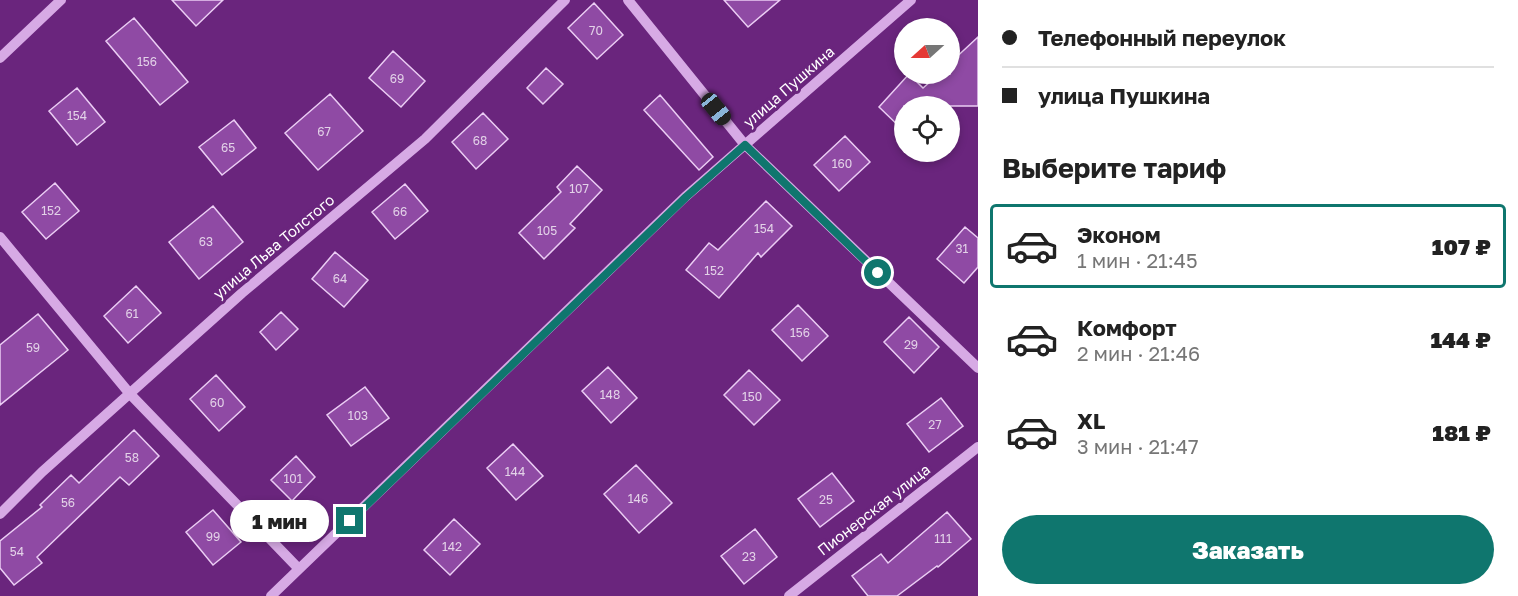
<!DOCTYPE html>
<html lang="ru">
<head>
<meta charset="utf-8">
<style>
	:root { --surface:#fff; --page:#f2f2f2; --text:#222; --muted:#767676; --line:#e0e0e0; --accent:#0f766e }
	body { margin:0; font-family:"Golos Text",sans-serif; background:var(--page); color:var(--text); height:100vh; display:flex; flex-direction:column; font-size:22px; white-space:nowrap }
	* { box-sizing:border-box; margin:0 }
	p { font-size:20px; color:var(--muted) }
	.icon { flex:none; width:33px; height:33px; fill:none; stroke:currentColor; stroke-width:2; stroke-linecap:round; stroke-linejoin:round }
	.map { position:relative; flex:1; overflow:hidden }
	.side { display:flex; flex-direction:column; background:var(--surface); width:540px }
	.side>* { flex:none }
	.guide { display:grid; align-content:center; height:132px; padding:0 24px; background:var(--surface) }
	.needle { width:39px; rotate:249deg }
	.buttons { position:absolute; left:894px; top:18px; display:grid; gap:12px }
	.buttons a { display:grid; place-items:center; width:66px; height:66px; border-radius:50%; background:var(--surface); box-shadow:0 3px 9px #0003; font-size:30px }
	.end { position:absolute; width:27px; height:27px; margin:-14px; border:8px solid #0f766e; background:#fff; box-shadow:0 0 0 3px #fff }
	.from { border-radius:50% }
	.bubble { position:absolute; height:42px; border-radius:21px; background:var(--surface); box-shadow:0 3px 9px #0003; font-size:20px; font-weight:800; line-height:42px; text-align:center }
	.car { position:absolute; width:18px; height:36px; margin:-18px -9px; border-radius:8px; box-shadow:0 0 4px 2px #0007; background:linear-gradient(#222 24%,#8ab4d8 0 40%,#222 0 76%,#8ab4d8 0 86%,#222 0) }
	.guide b { display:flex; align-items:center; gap:21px; height:57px; font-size:22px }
	.guide b+b { border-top:2px solid var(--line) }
	.guide i { width:15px; height:15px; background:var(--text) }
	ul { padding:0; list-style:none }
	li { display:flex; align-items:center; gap:18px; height:84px; margin:0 12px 9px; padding:0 12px; border:3px solid transparent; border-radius:6px }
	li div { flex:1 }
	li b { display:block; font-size:22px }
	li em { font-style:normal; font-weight:800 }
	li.current { border-color:var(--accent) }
	li>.icon { width:54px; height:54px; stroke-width:1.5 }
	h2 { padding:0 24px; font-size:27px; line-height:72px }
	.cta { display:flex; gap:12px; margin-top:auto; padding:12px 24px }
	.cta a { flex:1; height:69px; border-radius:36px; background:var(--accent); color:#fff; font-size:24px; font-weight:800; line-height:69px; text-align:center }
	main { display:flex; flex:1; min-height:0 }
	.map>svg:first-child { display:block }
	.building { fill:#8f4aa4; stroke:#ebcdf4; stroke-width:1.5 }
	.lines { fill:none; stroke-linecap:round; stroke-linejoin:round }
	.minor { stroke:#d7aae5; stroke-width:10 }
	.route { stroke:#0f766e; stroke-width:8 }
	.labels { text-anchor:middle; stroke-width:6; stroke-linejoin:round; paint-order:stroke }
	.number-label { font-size:12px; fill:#e3d2e8 }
	.street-label { font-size:15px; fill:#fff; stroke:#6a257d }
</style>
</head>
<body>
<main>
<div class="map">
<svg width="978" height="596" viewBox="0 0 978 596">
	<rect width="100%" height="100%" fill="#6a257d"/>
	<path class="building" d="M172,0H223L196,26Z
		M724,0H780L748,27Z
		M594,3L623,35L597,59L568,28Z
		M134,18L188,82L160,105L106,41Z
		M978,37V106H904V131L879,107L909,74L923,88L939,74H950V63Z
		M393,51L425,81L401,107L369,78Z
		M546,68L563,84L543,104L527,88Z
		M77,88L105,122L77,145L49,111Z
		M330,94L363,131L318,170L285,133Z
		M660,95L713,157L699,170L644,110Z
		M483,113L508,139L476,169L452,142Z
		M234,120L256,148L222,175L199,147Z
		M845,136L870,162L839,191L814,165Z
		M577,166L602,190L570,224L575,228L544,259L519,233L561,192L557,187Z
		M55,183L79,211L46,239L22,212Z
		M405,184L428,211L395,239L372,212Z
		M766,201L792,226L761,257L758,253L719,298L686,270L709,243L718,250Z
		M213,206L243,242L199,279L169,242Z
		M965,227L978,238V267L964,283L937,259Z
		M335,252L368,280L344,307L312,279Z
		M136,286L161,313L128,343L104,316Z
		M798,305L828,336L802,361L772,330Z
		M281,312L298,329L276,350L260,332Z
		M38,314L68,350L0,405V345Z
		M909,317L939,347L914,373L884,342Z
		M608,367L637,398L611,423L582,391Z
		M749,370L780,400L754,425L724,395Z
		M216,375L245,407L219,431L190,399Z
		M365,387L389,418L351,446L327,415Z
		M941,398L963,426L929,452L907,424Z
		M134,430L159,456L129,485L120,477L37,557L42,563L14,585L0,568V541L42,507L40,505L71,475L79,483Z
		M513,444L543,476L516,500L487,468Z
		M296,456L315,477L292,501L271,480Z
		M636,465L672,503L639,533L604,494Z
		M832,473L854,501L820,527L798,499Z
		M213,510L241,542L213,565L186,532Z
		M947,512L971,539L938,567L937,566L897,596H868L852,576L881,554L888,563Z
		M454,519L480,544L450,575L424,550Z
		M755,529L777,557L744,584L721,556Z"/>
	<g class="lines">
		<path class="minor" d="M628,0L745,145L978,368
			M0,58L61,0
			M0,237L130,394L299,569
			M0,514L42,472L242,293L425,139L565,0
			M271,596L685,197L911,0
			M789,596L978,447"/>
	</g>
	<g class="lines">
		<path class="route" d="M350,521L686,197L745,145L878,273"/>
	</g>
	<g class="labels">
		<g class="number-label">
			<text x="596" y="35">70</text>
			<text x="147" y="66">156</text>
			<text x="397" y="83">69</text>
			<text x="77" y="120">154</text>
			<text x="324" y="136">67</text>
			<text x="480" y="145">68</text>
			<text x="228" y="152">65</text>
			<text x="842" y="168">160</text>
			<text x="579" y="193">107</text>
			<text x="51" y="215">152</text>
			<text x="400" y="216">66</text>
			<text x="764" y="233">154</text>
			<text x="547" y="235">105</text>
			<text x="206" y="246">63</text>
			<text x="962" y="253">31</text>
			<text x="714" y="275">152</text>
			<text x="340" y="283">64</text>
			<text x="132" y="318">61</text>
			<text x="800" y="337">156</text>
			<text x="911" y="349">29</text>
			<text x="33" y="352">59</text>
			<text x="610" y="399">148</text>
			<text x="752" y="401">150</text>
			<text x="217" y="407">60</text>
			<text x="358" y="420">103</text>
			<text x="935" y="429">27</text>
			<text x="132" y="462">58</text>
			<text x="515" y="476">144</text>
			<text x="293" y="483">101</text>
			<text x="638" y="503">146</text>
			<text x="826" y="504">25</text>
			<text x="68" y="507">56</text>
			<text x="213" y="541">99</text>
			<text x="943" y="543">111</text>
			<text x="452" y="551">142</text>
			<text x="17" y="556">54</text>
			<text x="749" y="561">23</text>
		</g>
		<g class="street-label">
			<text transform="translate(789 87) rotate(-41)" y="5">улица Пушкина</text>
			<text transform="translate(274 247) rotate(-40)" y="5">улица Льва Толстого</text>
			<text transform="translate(874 510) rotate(-38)" y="5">Пионерская улица</text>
		</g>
	</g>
</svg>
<div class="buttons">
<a><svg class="needle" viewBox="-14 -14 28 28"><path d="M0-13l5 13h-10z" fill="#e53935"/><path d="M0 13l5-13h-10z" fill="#767676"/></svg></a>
<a><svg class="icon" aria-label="locate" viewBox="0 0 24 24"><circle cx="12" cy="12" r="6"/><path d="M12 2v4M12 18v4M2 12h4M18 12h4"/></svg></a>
</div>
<i class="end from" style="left:878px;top:273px"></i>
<i class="end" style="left:350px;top:521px"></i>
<div class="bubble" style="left:230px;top:500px;width:99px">1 мин</div>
<i class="car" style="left:716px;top:109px;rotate:141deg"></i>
</div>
<section class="side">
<div class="guide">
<b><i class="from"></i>Телефонный переулок</b>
<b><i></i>улица Пушкина</b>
</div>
<h2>Выберите тариф</h2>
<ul>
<li class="current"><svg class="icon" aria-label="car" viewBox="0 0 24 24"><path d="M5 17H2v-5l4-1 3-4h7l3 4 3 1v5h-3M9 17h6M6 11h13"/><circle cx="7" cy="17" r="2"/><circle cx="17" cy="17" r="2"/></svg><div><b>Эконом</b><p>1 мин · 21:45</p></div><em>107 ₽</em></li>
<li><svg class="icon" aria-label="car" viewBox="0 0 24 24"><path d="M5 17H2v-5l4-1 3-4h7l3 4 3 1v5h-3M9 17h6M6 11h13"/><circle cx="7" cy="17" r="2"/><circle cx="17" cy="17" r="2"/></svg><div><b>Комфорт</b><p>2 мин · 21:46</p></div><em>144 ₽</em></li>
<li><svg class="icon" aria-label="car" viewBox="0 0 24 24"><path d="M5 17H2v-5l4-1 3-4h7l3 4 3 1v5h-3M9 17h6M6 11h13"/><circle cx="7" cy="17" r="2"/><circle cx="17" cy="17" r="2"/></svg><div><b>XL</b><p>3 мин · 21:47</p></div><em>181 ₽</em></li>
</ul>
<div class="cta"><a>Заказать</a></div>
</section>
</main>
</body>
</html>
